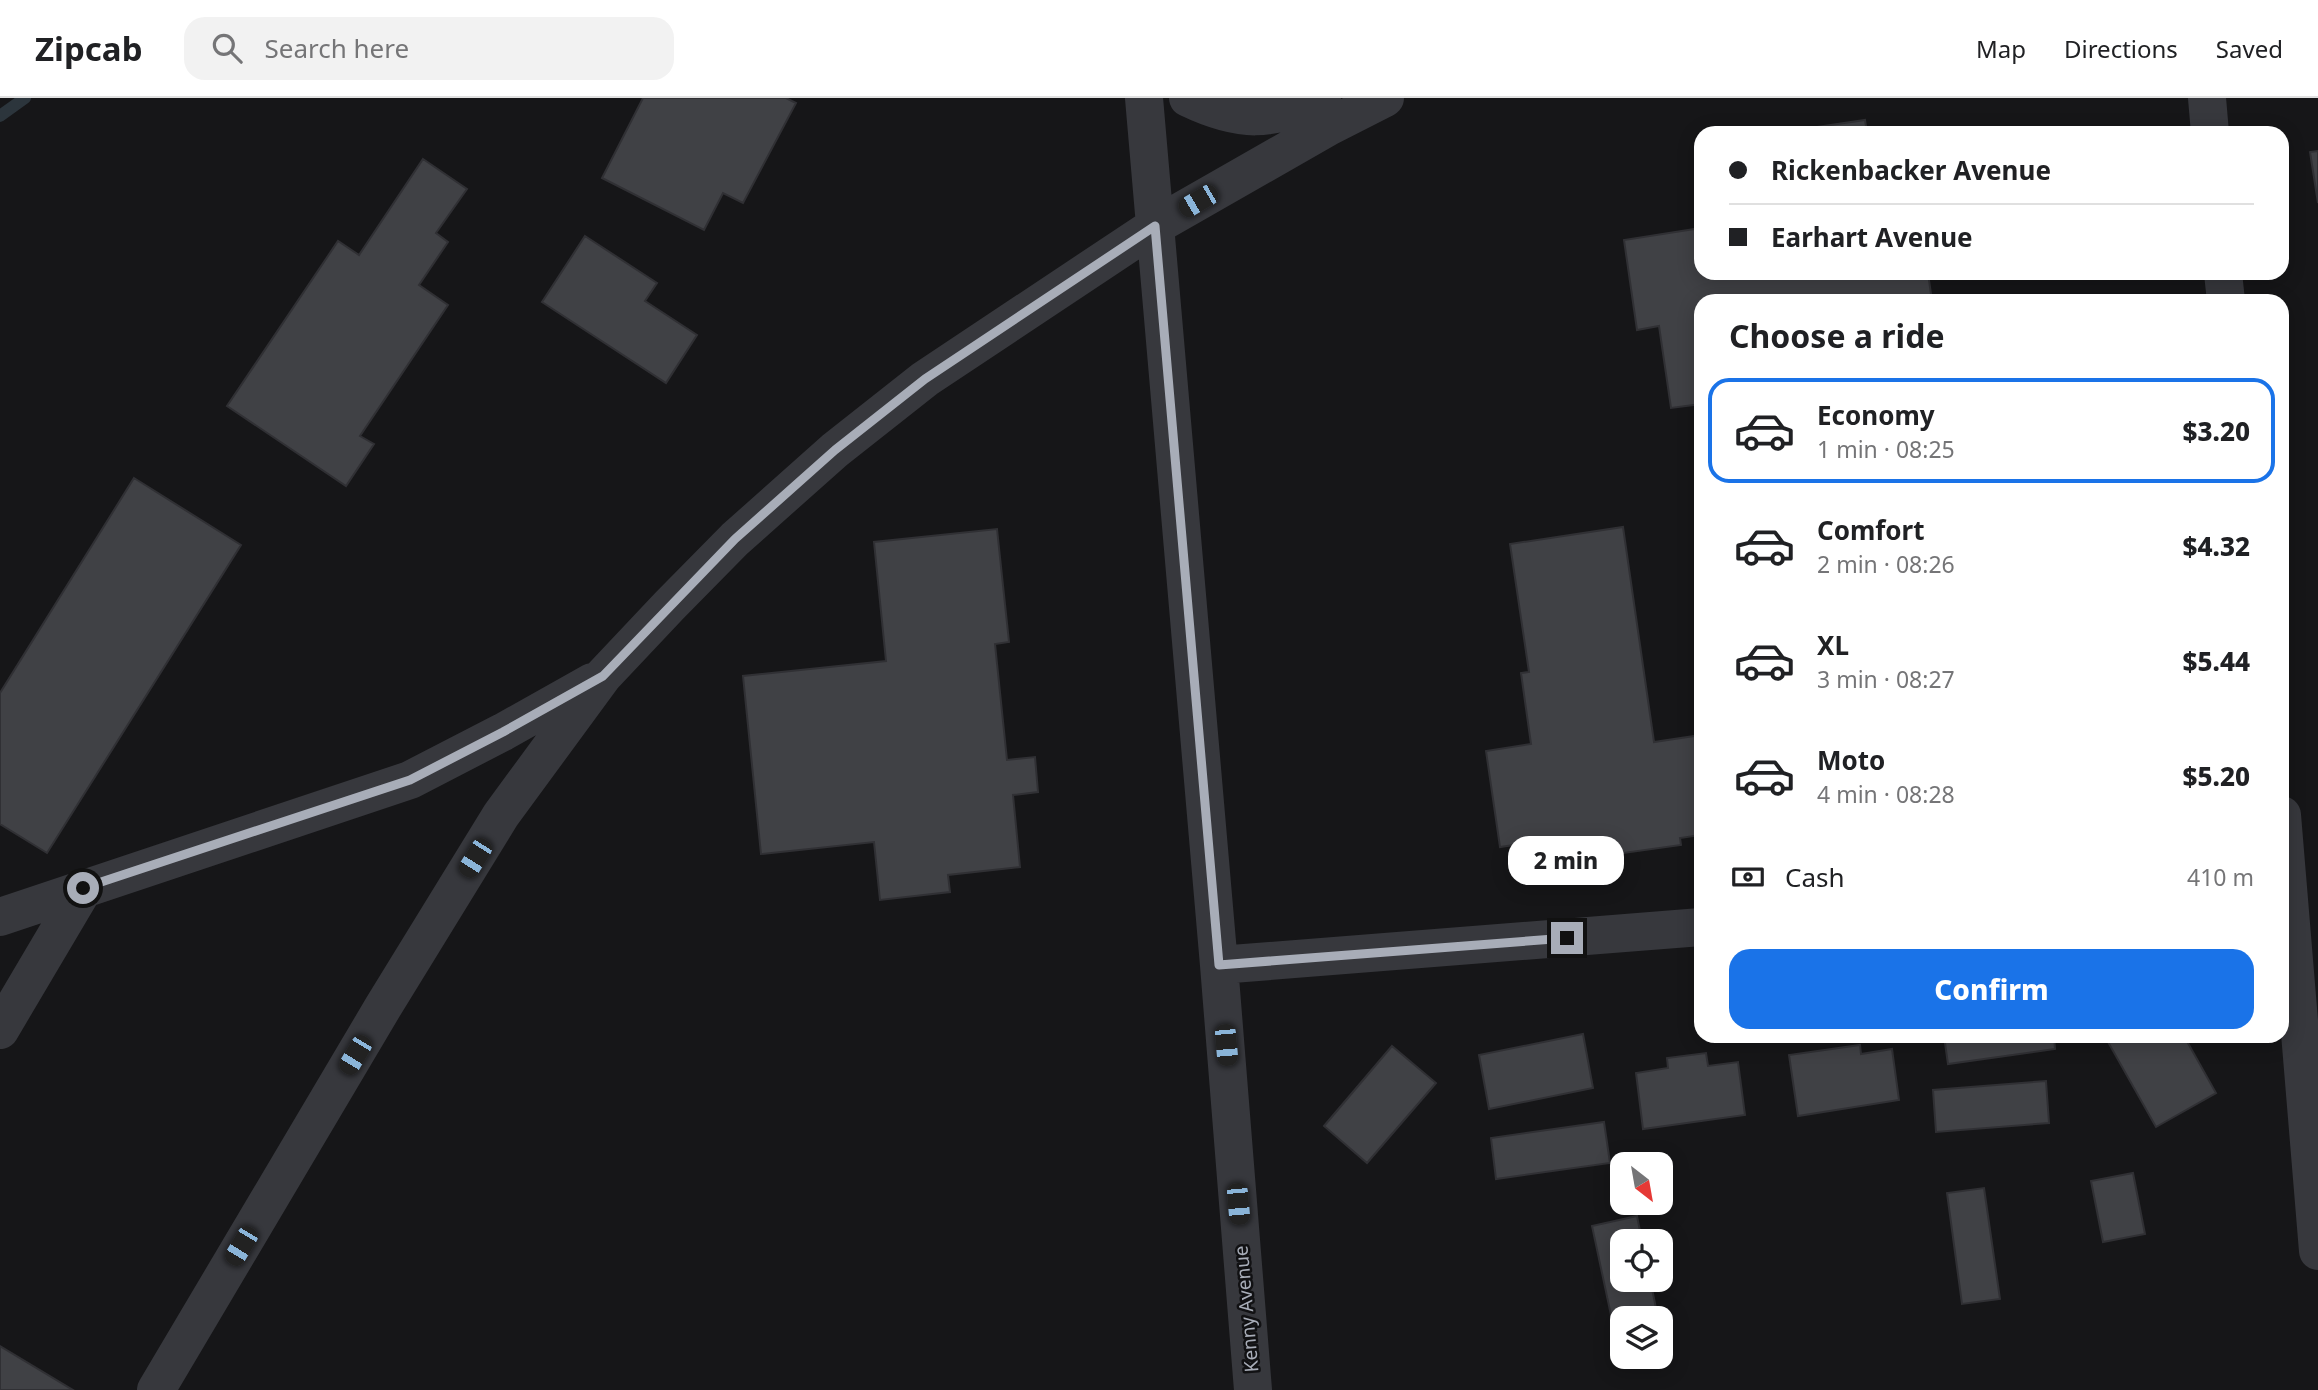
<!DOCTYPE html>
<html lang="en">
<head>
<meta charset="utf-8">
<style>
	:root { --surface:#fff; --page:#f2f2f2; --text:#202124; --muted:#757577; --line:#e0e0e0; --accent:#1a73e8 }
	body { margin:0; font-family:"Noto Sans",sans-serif; background:var(--page); color:var(--text); height:100vh; display:flex; flex-direction:column; font-size:26px; white-space:nowrap }
	* { box-sizing:border-box; margin:0 }
	p { font-size:23px; color:var(--muted) }
	.icon { flex:none; width:38px; height:38px; fill:none; stroke:currentColor; stroke-width:2; stroke-linecap:round; stroke-linejoin:round }
	.map { position:relative; flex:1; overflow:hidden }
	.drawer { position:absolute; left:1694px; top:196px; width:595px; height:749px; display:flex; flex-direction:column; background:var(--surface); border-radius:21px; box-shadow:0 4px 18px #0003 }
	.drawer>* { flex:none }
	.top-card { position:absolute; left:1694px; top:28px; width:595px; height:154px; border-radius:21px; box-shadow:0 4px 18px #0003; display:grid; align-content:center; height:154px; padding:0 35px; background:var(--surface) }
	.needle { width:46px; rotate:149deg }
	.fabs { position:absolute; left:1610px; top:1054px; display:grid; gap:14px }
	.fabs a { display:grid; place-items:center; width:63px; height:63px; border-radius:14px; background:var(--surface); box-shadow:0 4px 18px #0003; font-size:35px }
	.end { position:absolute; width:32px; height:32px; margin:-16px; border:9px solid #a8adb8; background:#111; box-shadow:0 0 0 4px #111 }
	.from { border-radius:50% }
	.bubble { position:absolute; height:49px; border-radius:21px; background:var(--surface); box-shadow:0 4px 18px #0003; font-size:23px; font-weight:800; line-height:49px; text-align:center }
	.car { position:absolute; width:21px; height:42px; margin:-21px -10px; border-radius:9px; box-shadow:0 0 5px 2px #0007; background:linear-gradient(#222 24%,#8ab4d8 0 40%,#222 0 76%,#8ab4d8 0 86%,#222 0) }
	.top-card b { display:flex; align-items:center; gap:24px; height:66px; font-size:26px }
	.top-card b+b { border-top:2px solid var(--line) }
	.top-card i { width:18px; height:18px; background:var(--text) }
	ul { padding:0; list-style:none }
	li { display:flex; align-items:center; gap:21px; height:105px; margin:0 14px 10px; padding:0 21px; border:4px solid transparent; border-radius:21px }
	li div { flex:1 }
	li b { display:block; font-size:26px }
	li em { font-style:normal; font-weight:800 }
	li.active { border-color:var(--accent) }
	li>.icon { width:63px; height:63px; stroke-width:1.5 }
	h2 { padding:0 35px; font-size:32px; line-height:84px }
	.pay { display:flex; align-items:center; gap:18px; height:77px; padding:0 35px; font-size:26px }
	.pay p { margin-inline-start:auto }
	.button { display:flex; gap:14px; margin-top:auto; padding:14px 35px }
	.button a { flex:1; height:80px; border-radius:21px; background:var(--accent); color:#fff; font-size:28px; font-weight:800; line-height:80px; text-align:center }
	header { display:flex; align-items:center; gap:42px; box-sizing:border-box; height:98px; padding:0 35px; background:var(--surface); border-bottom:2px solid var(--line) }
	header strong { font-size:33px }
	nav { display:flex; gap:38px; margin-inline-start:auto; font-size:24px }
	.search { width:490px; height:63px; background:var(--page); display:flex; align-items:center; gap:18px; box-sizing:border-box; padding:0 24px; border-radius:21px; color:var(--muted); font-size:26px }
	.map>svg:first-child { display:block }
	.lines { fill:none; stroke-linecap:round; stroke-linejoin:round }
	.stream { stroke:#2c353c; stroke-width:12 }
	.building { fill:#404145; stroke:#303034; stroke-width:2 }
	.minor { stroke:#37383d; stroke-width:38 }
	.route { stroke:#a8adb8; stroke-width:9 }
	.labels { text-anchor:middle; stroke-width:5; stroke-linejoin:round; paint-order:stroke }
	.street-label { font-size:19px; fill:#a8adb8; stroke:#111113 }
</style>
</head>
<body>
<header>
<strong>Zipcab</strong>
<div class="search"><svg class="icon" aria-label="search" viewBox="0 0 24 24"><circle cx="10" cy="10" r="6"/><path d="M15 15l6 6"/></svg>Search here</div>
<nav><a>Map</a><a>Directions</a><a>Saved</a></nav>
</header>
<div class="map">
<svg width="2318" height="1292" viewBox="0 0 2318 1292">
	<rect width="100%" height="100%" fill="#161618"/>
	<g class="lines">
		<path class="stream" d="M0,18L25,0"/>
	</g>
	<path class="building" d="M643,0H786L796,5L743,105L723,95L704,132L602,80Z
		M1865,22L1867,35H1777Z
		M2318,53V105L2310,54Z
		M423,61L467,91L436,135L448,144L419,187L448,207L360,338L374,346L346,388L227,308L338,143L359,157Z
		M1701,130V175H1928L1932,203H1701V306L1671,310L1659,228L1637,232L1624,142Z
		M585,138L657,185L645,203L697,237L666,285L542,204Z
		M134,380L241,447L47,755L0,726V595Z
		M1623,429L1654,644L1701,637V737L1680,740L1681,747L1538,767L1534,744L1500,749L1486,653L1531,646L1521,575L1529,574L1510,446Z
		M997,431L1009,544L995,546L1007,662L1035,659L1038,694L1013,697L1020,769L948,777L950,794L880,802L874,744L761,756L743,578L886,563L874,444Z
		M1583,936L1593,990L1489,1011L1479,957Z
		M1944,938H2054L2055,951L1948,966Z
		M2119,938H2184L2216,995L2156,1029L2108,944Z
		M1860,947L1861,956L1892,951L1899,1002L1798,1018L1789,957Z
		M1392,948L1436,985L1367,1065L1324,1028Z
		M1706,955L1708,968L1738,964L1745,1017L1643,1031L1636,975L1668,970L1667,960Z
		M2046,983L2049,1025L1936,1034L1933,992Z
		M1604,1024L1610,1065L1496,1081L1491,1040Z
		M2133,1075L2145,1136L2103,1144L2091,1083Z
		M1984,1090L2000,1201L1962,1206L1947,1095Z
		M1637,1118L1642,1143H1622V1181H1650L1658,1220H1622V1235L1615,1236L1592,1128Z
		M0,1248L73,1292H0Z"/>
	<g class="lines">
		<path class="minor" d="M1144,0L1219,867L1253,1292
			M1188,0C1240,25 1271,24 1322,0
			M2207,0L2210,35
			M2223,175L2226,203
			M2282,717L2318,1153
			M0,819L410,682L503,634L592,584
			M1219,867L1701,829
			M0,932L84,790
			M156,1292L383,909L501,717L603,578L669,508L735,441L835,352L925,281L1155,128L1330,28L1385,0"/>
	</g>
	<g class="lines">
		<path class="route" d="M83,790L410,682L503,634L603,578L735,441L835,352L925,281L1155,128L1219,867L1567,840"/>
	</g>
	<g class="labels">
		<g class="street-label">
			<text transform="translate(1246 1211) rotate(-95)" y="7">Kenny Avenue</text>
		</g>
	</g>
</svg>
<div class="fabs">
<a><svg class="needle" viewBox="-14 -14 28 28"><path d="M0-13l5 13h-10z" fill="#e53935"/><path d="M0 13l5-13h-10z" fill="#757577"/></svg></a>
<a><svg class="icon" aria-label="locate" viewBox="0 0 24 24"><circle cx="12" cy="12" r="6"/><path d="M12 2v4M12 18v4M2 12h4M18 12h4"/></svg></a>
<a><svg class="icon" aria-label="layers" viewBox="0 0 24 24"><path d="M12 4l9 5-9 5-9-5zM3 14l9 5 9-5"/></svg></a>
</div>
<i class="end from" style="left:83px;top:790px"></i>
<i class="end" style="left:1567px;top:840px"></i>
<div class="bubble" style="left:1508px;top:738px;width:116px">2 min</div>
<i class="car" style="left:1198px;top:103px;rotate:240deg"></i>
<i class="car" style="left:475px;top:760px;rotate:212deg"></i>
<i class="car" style="left:1226px;top:947px;rotate:175deg"></i>
<i class="car" style="left:355px;top:957px;rotate:211deg"></i>
<i class="car" style="left:1238px;top:1106px;rotate:175deg"></i>
<i class="car" style="left:241px;top:1148px;rotate:211deg"></i>
<div class="top-card">
<b><i class="from"></i>Rickenbacker Avenue</b>
<b><i></i>Earhart Avenue</b>
</div>
<section class="drawer">
<h2>Choose a ride</h2>
<ul>
<li class="active"><svg class="icon" aria-label="car" viewBox="0 0 24 24"><path d="M5 17H2v-5l4-1 3-4h7l3 4 3 1v5h-3M9 17h6M6 11h13"/><circle cx="7" cy="17" r="2"/><circle cx="17" cy="17" r="2"/></svg><div><b>Economy</b><p>1 min · 08:25</p></div><em>$3.20</em></li>
<li><svg class="icon" aria-label="car" viewBox="0 0 24 24"><path d="M5 17H2v-5l4-1 3-4h7l3 4 3 1v5h-3M9 17h6M6 11h13"/><circle cx="7" cy="17" r="2"/><circle cx="17" cy="17" r="2"/></svg><div><b>Comfort</b><p>2 min · 08:26</p></div><em>$4.32</em></li>
<li><svg class="icon" aria-label="car" viewBox="0 0 24 24"><path d="M5 17H2v-5l4-1 3-4h7l3 4 3 1v5h-3M9 17h6M6 11h13"/><circle cx="7" cy="17" r="2"/><circle cx="17" cy="17" r="2"/></svg><div><b>XL</b><p>3 min · 08:27</p></div><em>$5.44</em></li>
<li><svg class="icon" aria-label="car" viewBox="0 0 24 24"><path d="M5 17H2v-5l4-1 3-4h7l3 4 3 1v5h-3M9 17h6M6 11h13"/><circle cx="7" cy="17" r="2"/><circle cx="17" cy="17" r="2"/></svg><div><b>Moto</b><p>4 min · 08:28</p></div><em>$5.20</em></li>
</ul>
<div class="pay"><svg class="icon" aria-label="cash" viewBox="0 0 24 24"><path d="M3 7h18v10H3z"/><circle cx="12" cy="12" r="2"/></svg>Cash<p>410 m</p></div>
<div class="button"><a>Confirm</a></div>
</section>
</div>
</body>
</html>
